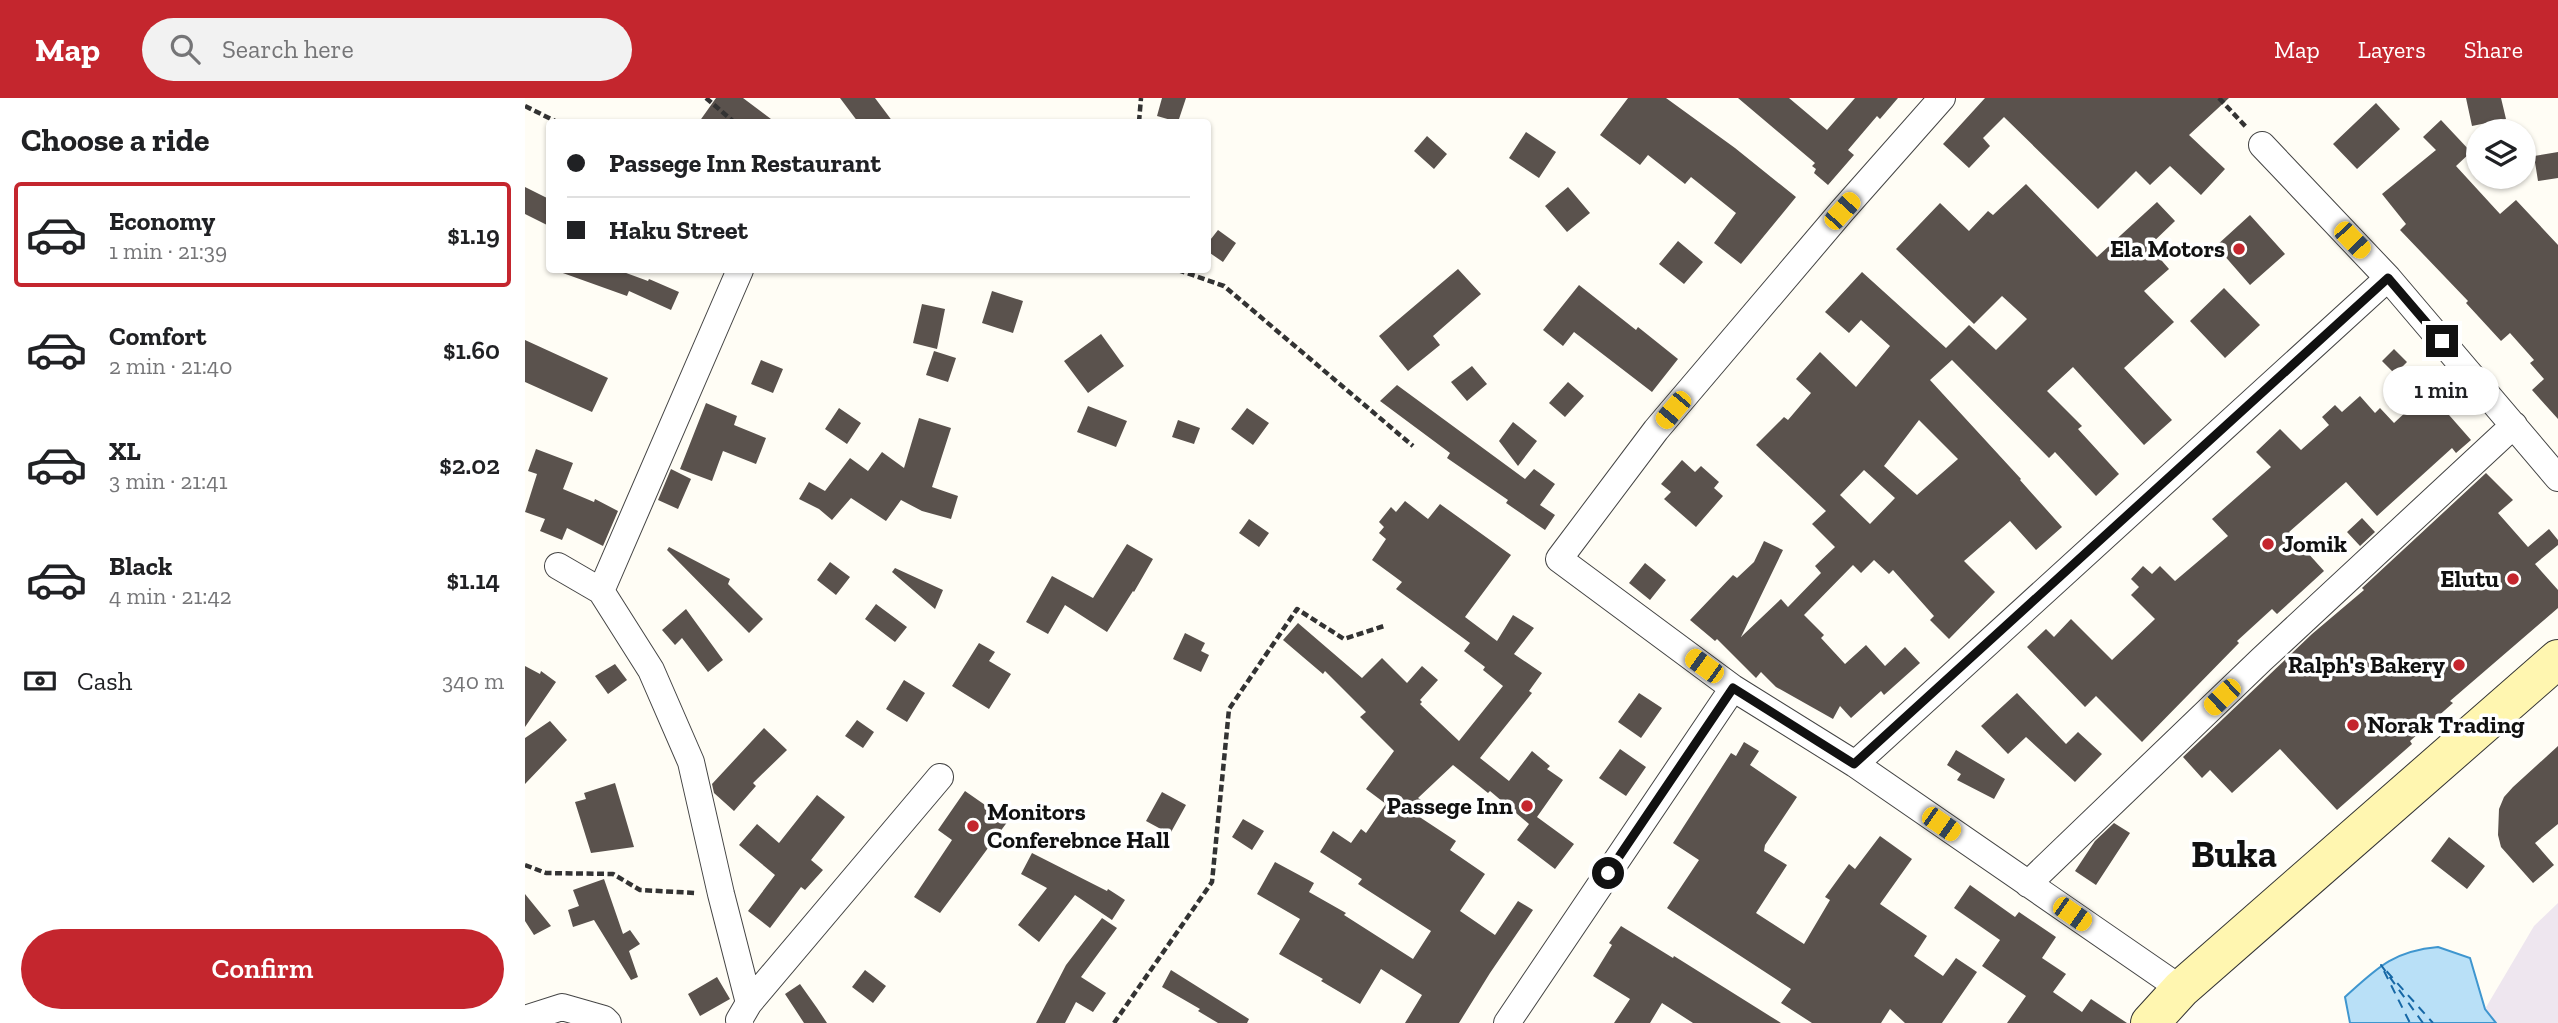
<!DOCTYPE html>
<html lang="en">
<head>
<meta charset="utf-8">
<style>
	:root { --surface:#fff; --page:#f2f2f2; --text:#202124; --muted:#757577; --line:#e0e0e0; --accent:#c4262e }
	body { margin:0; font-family:"Zilla Slab",serif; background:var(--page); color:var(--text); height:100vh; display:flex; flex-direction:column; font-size:26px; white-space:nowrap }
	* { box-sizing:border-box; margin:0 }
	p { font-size:23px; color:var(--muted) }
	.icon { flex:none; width:38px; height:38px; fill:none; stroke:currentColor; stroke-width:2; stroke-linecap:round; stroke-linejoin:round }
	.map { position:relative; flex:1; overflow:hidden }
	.side { display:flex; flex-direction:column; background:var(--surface); width:525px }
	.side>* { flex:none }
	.guide { position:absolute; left:21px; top:21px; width:665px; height:154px; border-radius:7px; box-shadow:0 2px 5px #0004; display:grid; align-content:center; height:154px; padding:0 21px; background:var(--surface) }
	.fabs { position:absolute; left:1941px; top:21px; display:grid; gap:14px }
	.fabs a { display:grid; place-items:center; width:70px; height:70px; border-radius:50%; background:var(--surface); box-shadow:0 2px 5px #0004; font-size:35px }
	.end { position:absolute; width:32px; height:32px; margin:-16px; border:9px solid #111; background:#fff; box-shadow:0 0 0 4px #fff }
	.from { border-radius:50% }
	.bubble { position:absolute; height:49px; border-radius:24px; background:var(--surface); box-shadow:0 2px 5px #0004; font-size:23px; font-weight:600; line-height:49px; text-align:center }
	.car { position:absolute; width:21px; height:42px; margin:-21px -10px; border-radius:9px; box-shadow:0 0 5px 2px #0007; background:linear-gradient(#f5c518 24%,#345 0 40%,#f5c518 0 76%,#345 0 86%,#f5c518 0) }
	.guide b { display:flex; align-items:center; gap:24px; height:66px; font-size:26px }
	.guide b+b { border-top:2px solid var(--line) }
	.guide i { width:18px; height:18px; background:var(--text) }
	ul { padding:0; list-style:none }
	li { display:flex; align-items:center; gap:21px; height:105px; margin:0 14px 10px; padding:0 7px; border:4px solid transparent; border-radius:7px }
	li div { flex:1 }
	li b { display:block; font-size:26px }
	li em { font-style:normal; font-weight:600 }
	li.on { border-color:var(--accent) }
	li>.icon { width:63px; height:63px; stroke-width:1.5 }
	h2 { padding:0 21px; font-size:32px; line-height:84px }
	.pay { display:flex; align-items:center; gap:18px; height:77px; padding:0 21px; font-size:26px }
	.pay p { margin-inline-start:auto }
	.action { display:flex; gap:14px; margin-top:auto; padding:14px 21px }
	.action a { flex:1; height:80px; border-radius:42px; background:var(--accent); color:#fff; font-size:28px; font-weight:600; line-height:80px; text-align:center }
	header { display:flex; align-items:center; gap:42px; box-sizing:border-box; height:98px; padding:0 35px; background:var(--accent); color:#fff }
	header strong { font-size:33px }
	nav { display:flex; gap:38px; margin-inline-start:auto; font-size:24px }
	.search { width:490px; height:63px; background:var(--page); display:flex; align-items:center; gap:18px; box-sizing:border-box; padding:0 24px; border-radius:38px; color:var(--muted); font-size:26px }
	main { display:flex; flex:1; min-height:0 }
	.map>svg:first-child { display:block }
	.industrial { fill:#eee6ef }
	.water { fill:#b9e0f7; stroke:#3f96cf; stroke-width:2 }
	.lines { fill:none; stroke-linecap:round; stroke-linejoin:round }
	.ferry { stroke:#1768a6; stroke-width:2; stroke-dasharray:9 7; stroke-linecap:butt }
	.building { fill:#5a524d; fill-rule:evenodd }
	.street-casing { stroke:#444; stroke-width:28 }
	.secondary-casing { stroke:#333; stroke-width:40 }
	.path { stroke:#333; stroke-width:4.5; stroke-dasharray:7 3.5; stroke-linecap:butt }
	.street { stroke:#fff; stroke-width:26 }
	.secondary { stroke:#fff6b0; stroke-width:38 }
	.route { stroke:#111; stroke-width:9 }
	.poi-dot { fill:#c4262e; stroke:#fff; stroke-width:2.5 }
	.labels { text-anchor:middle; stroke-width:7; stroke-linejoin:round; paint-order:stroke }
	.poi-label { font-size:24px; font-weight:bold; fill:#111; stroke:#fff; text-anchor:end }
	.town-label { font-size:38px; font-weight:bold; fill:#111; stroke:#fff }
</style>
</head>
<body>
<header>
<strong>Map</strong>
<div class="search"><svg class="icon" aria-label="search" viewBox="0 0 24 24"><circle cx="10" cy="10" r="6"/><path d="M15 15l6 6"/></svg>Search here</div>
<nav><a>Map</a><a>Layers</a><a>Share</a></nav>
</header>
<main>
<section class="side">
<h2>Choose a ride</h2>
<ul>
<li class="on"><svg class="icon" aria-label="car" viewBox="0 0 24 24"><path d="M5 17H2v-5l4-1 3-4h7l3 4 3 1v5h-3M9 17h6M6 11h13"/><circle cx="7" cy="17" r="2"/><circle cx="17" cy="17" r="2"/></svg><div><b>Economy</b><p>1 min · 21:39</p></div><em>$1.19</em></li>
<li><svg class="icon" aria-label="car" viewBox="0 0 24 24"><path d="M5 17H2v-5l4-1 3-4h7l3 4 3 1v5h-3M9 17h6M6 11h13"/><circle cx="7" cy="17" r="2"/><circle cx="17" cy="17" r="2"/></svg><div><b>Comfort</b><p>2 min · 21:40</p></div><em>$1.60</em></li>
<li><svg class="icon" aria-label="car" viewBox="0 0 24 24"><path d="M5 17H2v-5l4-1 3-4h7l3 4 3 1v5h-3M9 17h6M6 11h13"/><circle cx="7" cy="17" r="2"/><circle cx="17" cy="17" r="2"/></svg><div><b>XL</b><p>3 min · 21:41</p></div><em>$2.02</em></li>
<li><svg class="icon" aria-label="car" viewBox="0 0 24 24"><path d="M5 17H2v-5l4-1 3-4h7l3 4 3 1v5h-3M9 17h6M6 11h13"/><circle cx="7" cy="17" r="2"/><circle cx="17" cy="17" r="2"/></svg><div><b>Black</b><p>4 min · 21:42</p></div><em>$1.14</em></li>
</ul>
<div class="pay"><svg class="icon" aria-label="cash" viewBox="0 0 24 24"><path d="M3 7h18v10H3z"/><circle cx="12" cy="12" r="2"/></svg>Cash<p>340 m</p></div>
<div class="action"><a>Confirm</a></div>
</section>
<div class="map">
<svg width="2033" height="925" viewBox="0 0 2033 925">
	<rect width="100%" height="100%" fill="#fffdf5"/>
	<path class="industrial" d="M2033,805V925H1971L1960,911L2009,828Z"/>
	<path class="water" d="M1913,849L1945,860L1960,911L1971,925H1825L1820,899C1852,870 1868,853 1913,849Z"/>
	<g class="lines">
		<path class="ferry" d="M1859,873L1885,925
			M1898,925L1856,867L1908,925"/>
	</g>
	<path class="building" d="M191,0H218L250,24H174Z
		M315,0H350L368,24H333Z
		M637,0H661L653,24L632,18Z
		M1103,0H1141L1210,50L1271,99L1216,166L1189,145L1211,115L1166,79L1160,86L1123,57L1115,67L1075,37Z
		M1213,0H1264L1302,32L1330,0H1373L1355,21L1352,18L1323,52L1329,57L1303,87L1289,75L1291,71L1287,68L1290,65Z
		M1460,0H1704L1664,37L1700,71L1676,97L1645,68L1625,87L1611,73L1573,111L1479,19L1458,40L1465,48L1444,70L1418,46Z
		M1941,0H1976L1981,21L1947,28Z
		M1851,5L1875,31L1832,71L1808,46Z
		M1916,22L1946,54L1931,68L1975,116L1991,102L2033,147V321L2007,292L2019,281L2005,265L2009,262L1985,235L1976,243L1941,205L1943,203L1875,132L1881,126L1857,96L1911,52L1898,39Z
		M1001,34L1031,54L1014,80L984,60Z
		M902,38L922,56L909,71L889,53Z
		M2033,54V80L2013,83L2009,58Z
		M1501,86L1572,159L1632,104L1650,123L1624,148L1644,171L1619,193L1649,224L1599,270L1647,322L1619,347L1548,269L1522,293L1557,328L1553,331L1594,376L1571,398L1530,354L1524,360L1427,262L1405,282L1496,381L1495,382L1537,429L1511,452L1485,423L1439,463L1470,494L1424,541L1405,522L1409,518L1368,472L1364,476L1349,462L1336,475L1328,467L1279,517L1299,537L1296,540L1320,566L1341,547L1360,568L1380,549L1395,565L1359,597L1356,593L1326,620L1315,608L1308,621L1251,589L1236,574L1231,580L1192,541L1190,543L1165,522L1208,477L1212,480L1229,464L1239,443L1258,452L1216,539L1256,501L1263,509L1296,475L1290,468L1310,449L1287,426L1301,413L1231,347L1259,319L1263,322L1286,295L1271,281L1295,254L1331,289L1365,248L1336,222L1324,235L1300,214L1337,174L1421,250L1444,227L1471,252L1502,221L1477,198L1449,226L1371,151L1415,105L1444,133L1463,113L1468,117ZM1394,322L1433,361L1392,397L1359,368ZM1339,372L1370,400L1345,426L1315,397Z
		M0,89L24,101V128L0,116Z
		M1043,89L1065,115L1042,134L1020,108Z
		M1725,117L1760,156L1725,187L1691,148Z
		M693,132L711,145L698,164L682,153V146Z
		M1153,143L1178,164L1159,186L1134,166Z
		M933,171L956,196L908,238L915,247L883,273L854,238Z
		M36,172H93L123,183L124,181L154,194L146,212L104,193L102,198L35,174Z
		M1054,187L1111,232L1113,229L1153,261L1127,294L1049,234L1038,248L1018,232Z
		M1699,190L1735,227L1700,260L1665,223Z
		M467,193L498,203L488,235L457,225Z
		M397,206L420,211L412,251L388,245Z
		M576,236L599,268L563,295L539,263Z
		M0,242L83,280L67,314L0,284Z
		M1869,251L1882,264L1870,276L1857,263Z
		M409,253L431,260L423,284L401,277Z
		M236,262L258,271L248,295L226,286Z
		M947,268L962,286L942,303L926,284Z
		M1043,284L1059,298L1040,319L1024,305Z
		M872,287L1000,381L1009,371L1030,386L1015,407L1030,417L1020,432L981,405L983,402L922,360L925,355L855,303Z
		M1899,297L1914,312L1917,309L1946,342L1931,355L1927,350L1852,418L1821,384L1764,434L1799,473L1752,516L1747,511L1712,543L1714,545L1617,644L1571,598L1560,609L1502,549L1521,531L1529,539L1546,521L1587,562L1630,521L1606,497L1614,489L1606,481L1618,468L1627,476L1635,468L1650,483L1703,438L1687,421L1746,369L1731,354L1755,331L1776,352L1804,327L1797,319L1810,307L1817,314L1835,298L1850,315L1855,310L1869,325Z
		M181,305L212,318L209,327L241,340L231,366L198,353L187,383L155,371Z
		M563,308L602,323L591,349L552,334Z
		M314,310L336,325L322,346L300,331Z
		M722,310L744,325L728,347L706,331Z
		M394,320L426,330L407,389L433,398L426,421L397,413L376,402L361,423L326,400L307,422L294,411L274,401L284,384L300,393L325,360L343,373L357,354L379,370Z
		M653,322L675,330L669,346L647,339Z
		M988,324L1012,343L993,368L974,343Z
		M11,351L48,365L38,391L69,404L70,401L93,413L78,448L42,430L37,442L15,433L20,421L0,414L12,376L3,373Z
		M1157,362L1170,374L1176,368L1194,384L1189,390L1198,398L1171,429L1139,401L1146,394L1136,386Z
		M146,371L166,381L153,411L133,402Z
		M1961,375L1988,402L1973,415L2003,449L2024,431L2033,442V447L2010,466L2033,492V510L1925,603L1928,605L1885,643L1887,646L1812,712L1755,651L1707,695L1685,672L1677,680L1658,659L1787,536L1839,492L1837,490Z
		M880,403L903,421L915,406L986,457L940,519L972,543L988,517L1009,530L989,556L1017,575L1004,593L1007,595L955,660L984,683L1007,653L1025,668L1022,671L1038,682L1012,719L1049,746L1030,771L992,742L1004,726L965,693L963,695L928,667L893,700L902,706L893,718L931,743L925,752L960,776L935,813L970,837L993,803L1008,812L965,875L934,925H880L897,897L856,871L835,906L796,883L798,881L754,856L775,821L732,796L750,764L789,785L784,794L821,815L819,817L888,861L906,833L833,786L837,781L795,754L808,733L826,745L836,731L841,735L861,706L841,691L869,653L835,619L841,614L800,573L798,576L758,542L773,525L837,580L857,560L882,585L897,568L913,582L895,602L897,604L895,606L934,643L978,588L958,572L960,569L939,553L945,545L871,491L877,484L847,462L861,441L854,435L859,429L854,424L866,409L871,414Z
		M1837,420L1850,434L1835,448L1822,434Z
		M724,421L744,435L734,449L714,435Z
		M602,446L628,461L609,494L608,493L582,534L540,507L523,536L501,524L527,478L568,500Z
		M144,449L205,481L203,486L238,521L224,535L142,452Z
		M305,464L325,479L311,497L292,482Z
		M1120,465L1141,482L1125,502L1104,485Z
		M370,470L418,492L410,511L367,474Z
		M351,506L382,529L370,544L340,521Z
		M161,511L198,562L183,574L157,540L150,547L137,532Z
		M660,535L680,545L676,553L684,557L676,574L648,561Z
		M454,545L470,554L464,563L486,576L464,611L427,588Z
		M90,566L102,582L83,596L70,578Z
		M0,568L15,576L16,573L31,584L0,629Z
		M379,582L400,595L382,624L361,611Z
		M1114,595L1137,610L1116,640L1093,624Z
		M1492,595L1541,646L1553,634L1577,656L1550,684L1501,639L1483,656L1456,628Z
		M332,622L349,634L338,650L320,638Z
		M25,623L42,642L0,686V640Z
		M239,630L262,652L228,685L231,688L209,713L189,695L187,686Z
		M1219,644L1234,653L1225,667L1272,699L1240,747L1239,753L1262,767L1231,815L1279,846L1305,802L1300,799L1324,766L1330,771L1355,738L1387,761L1355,806L1402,838L1389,858L1418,878L1431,860L1452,874L1417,925H1380L1365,911L1356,925H1287L1256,905L1266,891L1142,810L1174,762L1148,745L1206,655L1211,658Z
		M2033,648V726L2010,745L2029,767L2008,785L1976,749L1973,737L1974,711L1979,699L1988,689Z
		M1095,651L1121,669L1101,698L1074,680Z
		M1431,652L1480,681L1469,701L1432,682L1436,676L1422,667Z
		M90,685L109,749L66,755L50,704L61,701L59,695Z
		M440,693L483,723L415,815L389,799L427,742L413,732Z
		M637,694L661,707L645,736L621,723Z
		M292,697L320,719L286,762L298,772L280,792L276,789L245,830L223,813L250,777L214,747L232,726L254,745Z
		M718,721L739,733L727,752L707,739Z
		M1589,725L1605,735L1571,787L1550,773L1570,743Z
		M1924,739L1960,768L1942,791L1906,763Z
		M507,755L582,793L583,791L600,802L587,822L550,797L514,844L493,827L522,790L496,776Z
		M79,781L98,836L105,832L115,846L104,853L113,879L106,882L69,822L48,829L43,812L54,808L48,792Z
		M1445,787L1490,819L1494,814L1531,839L1517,860L1541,876L1528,894L1557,914L1566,901L1602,925H1482L1501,898L1457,868L1475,842L1429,810Z
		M0,796L26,828L9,837L0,823Z
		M577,820L592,830L556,879L581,895L568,914L551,904L540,925H511L541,867Z
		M1096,828L1148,860L1149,858L1256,925H1168L1137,905L1125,925H1089L1105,901L1068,878L1087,847L1084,845Z
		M340,872L361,888L348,905L327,889Z
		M646,872L724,921L722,925H693L673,913L675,911L637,889Z
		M192,879L205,901L175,918L163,896Z
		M275,886L292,910L302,925H279L260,896Z"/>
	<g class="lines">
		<defs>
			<path id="street" d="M1417,0L1317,113L1131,332L1034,461L1208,590L1330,666L1656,891
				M1737,47L1863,180L2033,380
				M33,468L76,493L126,572L166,664L196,796L224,905L214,922L215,925
				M76,493L215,172
				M1330,666L1863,180
				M1503,786L1736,562L1989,327
				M224,905L415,679
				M0,921L37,909L79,921L83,925
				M982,925L1208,590"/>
			<path id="secondary" d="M1625,925L1656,891L2033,561"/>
		</defs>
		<use href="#street" class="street-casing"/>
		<use href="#secondary" class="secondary-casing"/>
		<path class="path" d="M181,0L209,24
			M1694,0L1722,30
			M0,8L32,24
			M614,24L616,0
			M653,172L699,188L888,348
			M0,767L21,775L88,776L115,792L171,795
			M589,925L687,784L704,611L772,511L819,541L859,528"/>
		<use href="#street" class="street"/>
		<use href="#secondary" class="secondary"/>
	</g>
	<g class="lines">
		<path class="route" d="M1083,775L1208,590L1329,666L1863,180L1917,243"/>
	</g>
	<g class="poi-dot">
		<circle cx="1714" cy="151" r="7"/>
		<circle cx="1743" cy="446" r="7"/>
		<circle cx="1988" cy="481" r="7"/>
		<circle cx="1934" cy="567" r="7"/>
		<circle cx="1828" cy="627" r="7"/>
		<circle cx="1002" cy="708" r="7"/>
		<circle cx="448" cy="728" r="7"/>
	</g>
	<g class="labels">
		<g class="poi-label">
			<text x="1700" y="159">Ela Motors</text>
			<text x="1757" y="454" text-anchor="start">Jomik</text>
			<text x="1974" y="489">Elutu</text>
			<text x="1920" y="575">Ralph's Bakery</text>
			<text x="1842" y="635" text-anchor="start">Norak Trading</text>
			<text x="988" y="716">Passege Inn</text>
			<text x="462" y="722" text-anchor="start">Monitors<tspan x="462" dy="28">Conferebnce Hall</tspan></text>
		</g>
		<g class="town-label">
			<text x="1709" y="769">Buka</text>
		</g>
	</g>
</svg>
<div class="fabs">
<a><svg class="icon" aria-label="layers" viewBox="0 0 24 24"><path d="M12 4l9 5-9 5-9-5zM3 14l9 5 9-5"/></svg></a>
</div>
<i class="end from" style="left:1083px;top:775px"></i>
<i class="end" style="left:1917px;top:243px"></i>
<div class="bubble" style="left:1858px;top:268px;width:116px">1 min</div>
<i class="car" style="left:1317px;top:113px;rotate:42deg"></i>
<i class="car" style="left:1827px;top:142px;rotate:136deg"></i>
<i class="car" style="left:1148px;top:312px;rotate:220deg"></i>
<i class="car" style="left:1179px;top:568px;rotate:306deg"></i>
<i class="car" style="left:1697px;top:599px;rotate:226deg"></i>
<i class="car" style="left:1416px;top:726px;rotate:125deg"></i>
<i class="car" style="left:1547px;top:816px;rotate:125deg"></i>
<div class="guide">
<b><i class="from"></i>Passege Inn Restaurant</b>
<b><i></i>Haku Street</b>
</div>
</div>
</main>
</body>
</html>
